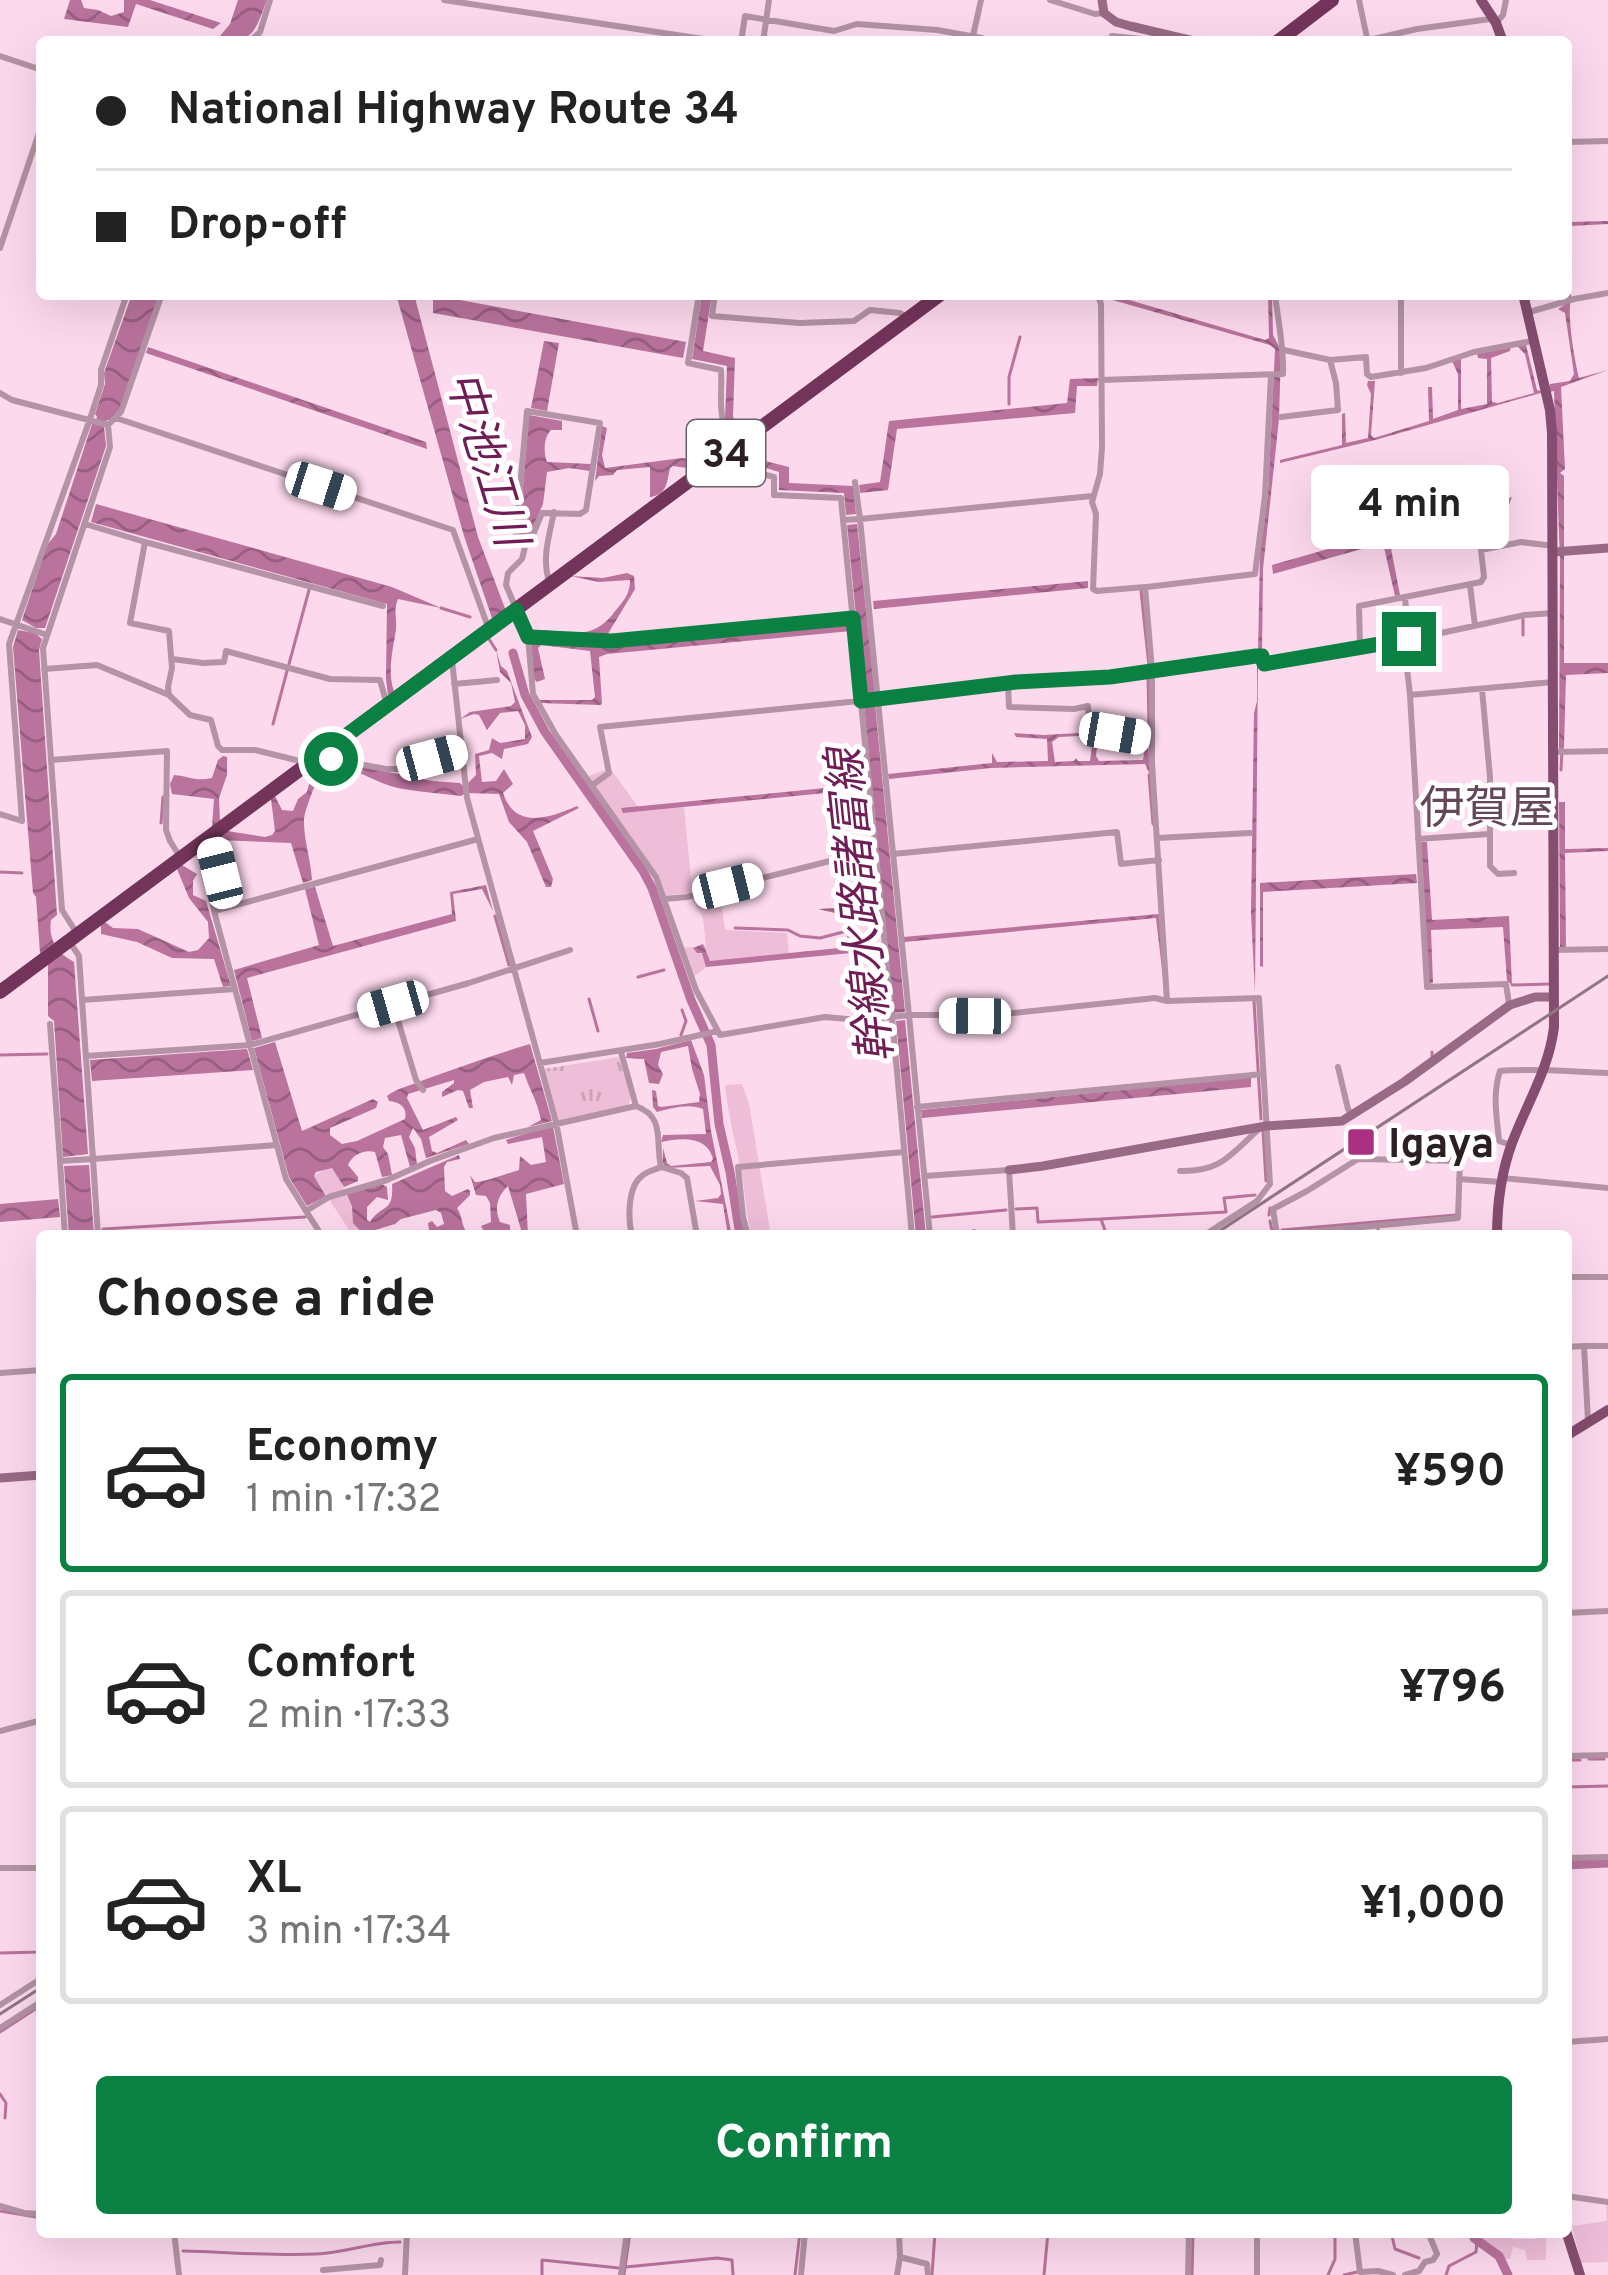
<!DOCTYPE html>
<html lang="en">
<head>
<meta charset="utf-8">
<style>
	:root { --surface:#fff; --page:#f2f2f2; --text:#222; --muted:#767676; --line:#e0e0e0; --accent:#0b8043 }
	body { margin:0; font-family:Overpass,"Noto Sans JP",sans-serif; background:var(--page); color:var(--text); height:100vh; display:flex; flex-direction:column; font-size:45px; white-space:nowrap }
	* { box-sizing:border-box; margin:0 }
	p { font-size:39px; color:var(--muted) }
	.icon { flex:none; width:66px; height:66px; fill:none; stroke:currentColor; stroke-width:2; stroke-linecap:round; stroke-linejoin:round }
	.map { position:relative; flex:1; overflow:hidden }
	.sheet { position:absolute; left:36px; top:1230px; width:1536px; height:1008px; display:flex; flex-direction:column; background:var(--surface); border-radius:12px; box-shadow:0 12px 48px #0002 }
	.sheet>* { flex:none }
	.top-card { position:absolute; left:36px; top:36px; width:1536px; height:264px; border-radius:12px; box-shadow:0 12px 48px #0002; display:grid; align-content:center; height:264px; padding:0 60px; background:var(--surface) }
	.end { position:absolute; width:54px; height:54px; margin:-27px; border:15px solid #0b8043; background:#fff; box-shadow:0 0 0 6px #fff }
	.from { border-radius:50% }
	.bubble { position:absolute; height:84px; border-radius:12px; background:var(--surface); box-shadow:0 12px 48px #0002; font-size:39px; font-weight:700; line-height:84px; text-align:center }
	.car { position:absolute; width:36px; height:72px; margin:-36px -18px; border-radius:15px; box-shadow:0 0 9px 3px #0007; background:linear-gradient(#fff 24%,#345 0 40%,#fff 0 76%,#345 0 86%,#fff 0) }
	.top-card b { display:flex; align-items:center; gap:42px; height:114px; font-size:45px }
	.top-card b+b { border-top:3px solid var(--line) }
	.top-card i { width:30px; height:30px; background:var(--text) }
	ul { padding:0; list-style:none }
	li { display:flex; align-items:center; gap:36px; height:198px; margin:0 24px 18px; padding:0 36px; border:6px solid var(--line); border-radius:12px }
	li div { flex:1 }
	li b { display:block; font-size:45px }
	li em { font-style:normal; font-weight:700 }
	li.selected { border-color:var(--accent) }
	li>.icon { width:108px; height:108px; stroke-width:1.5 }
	h2 { padding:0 60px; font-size:54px; line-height:144px }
	.button { display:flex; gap:24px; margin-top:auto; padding:24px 60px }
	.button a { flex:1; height:138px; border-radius:12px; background:var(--accent); color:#fff; font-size:48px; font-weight:700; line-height:138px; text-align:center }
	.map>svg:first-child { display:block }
	.green { fill:#eebdd8 }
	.park { fill:url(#park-tufts) }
	.water { fill:url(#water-waves) }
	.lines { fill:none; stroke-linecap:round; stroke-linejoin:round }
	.stream { stroke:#b9739d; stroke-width:3 }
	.river { stroke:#b9739d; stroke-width:9 }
	.street { stroke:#b393a5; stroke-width:6 }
	.secondary { stroke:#996a85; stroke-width:9 }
	.primary { stroke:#854d6f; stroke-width:10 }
	.highway { stroke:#73345b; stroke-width:14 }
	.rail { stroke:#8e7683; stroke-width:3 }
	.route { stroke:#0b8043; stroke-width:15 }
	.poi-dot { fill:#ab3082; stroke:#fff; stroke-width:4.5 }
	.labels { text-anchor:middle; stroke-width:10; stroke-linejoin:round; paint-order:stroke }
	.shield { fill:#fff; stroke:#6b6266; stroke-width:3 }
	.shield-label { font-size:39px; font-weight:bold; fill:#2b1e25 }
	.poi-label { font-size:42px; font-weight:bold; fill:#2b1e25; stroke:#fff; text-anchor:start }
	.water-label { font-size:45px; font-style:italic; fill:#711d55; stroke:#fff }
	.neighbourhood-label { font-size:45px; fill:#644758; stroke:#fff }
</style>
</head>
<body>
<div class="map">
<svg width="1608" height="2275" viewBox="0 0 1608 2275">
	<defs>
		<pattern id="park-tufts" width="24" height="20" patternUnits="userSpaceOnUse" patternTransform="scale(3)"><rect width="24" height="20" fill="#eebdd8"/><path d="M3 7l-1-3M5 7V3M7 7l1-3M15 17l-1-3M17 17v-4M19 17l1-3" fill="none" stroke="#cca2b9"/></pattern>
		<pattern id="water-waves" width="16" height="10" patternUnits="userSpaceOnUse" patternTransform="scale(3)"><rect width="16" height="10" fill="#b9739d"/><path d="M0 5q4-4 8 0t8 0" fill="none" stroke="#975e80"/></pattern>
	</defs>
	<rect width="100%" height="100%" fill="#fdd9ed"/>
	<path class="green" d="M610,768L641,811L684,807L692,889L719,887L725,930L787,933L789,956L710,964L690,980L678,948L706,946L703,918L688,893L661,896L654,876L584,778Z
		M742,1084L749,1104L771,1236H752C745,1214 746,1192 741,1170C735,1141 728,1114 725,1085Z
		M328,1167L333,1168C338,1177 343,1186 348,1197C354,1212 353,1224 365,1236H353L314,1176Z
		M1606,2204H1608V2262L1581,2263L1572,2226L1607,2221Z
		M1484,2232L1506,2233L1513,2239H1537L1541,2232H1546V2260H1527L1525,2250L1513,2247L1510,2259H1506L1481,2240Z"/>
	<path class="park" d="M619,1057L631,1096L628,1107L558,1121L544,1069Z"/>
	<path class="water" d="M70,0H81L84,8L98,10L111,16L124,12V0H150L221,23L213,29L136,4L128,27L64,19Z
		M238,0H267C254,34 254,42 215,42L230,24Z
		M1566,139L1569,222L1608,221V224L1570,226L1571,297C1567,316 1574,357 1579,378L1608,370L1561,387L1565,469L1560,473L1564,476V663H1608V673L1566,675L1564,748L1559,749L1560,562L1554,391L1549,392L1550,384L1570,381L1574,374L1565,313L1558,309L1566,304L1567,297Z
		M132,294H159L120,409L110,420H107L104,427L106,446L45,628H36L22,620L47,545L56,534L92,424H95L97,417L95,414L105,384L104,373Z
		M396,294H414L478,537L506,611L496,620L492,618L464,536Z
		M702,294H712L703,351L735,358L733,417L744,432L740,437L725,419L727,366L692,359Z
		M1099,294H1109L1265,340L1269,338L1268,294H1272L1273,335L1281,350L1279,419L1263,569L1262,651L1258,658L1255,993L1251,912L1254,713L1257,701V664L1254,659L1258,654L1260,552L1268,493L1275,349L1270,345L1109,299Z
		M433,295L686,342L683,358L433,313Z
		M544,341L559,343L547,411L531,408Z
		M1526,345L1537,390L1544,392L1375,440L1280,463V460L1342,445V414L1345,413L1346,443L1368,438L1371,394L1367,385L1368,381H1375L1371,435L1374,438L1429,421L1428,387H1432L1433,419L1458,410V374L1452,361L1461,358V409L1487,404V359L1478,358L1477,353L1511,346L1510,351L1491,358L1492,402L1498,403L1534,393L1525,354L1517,346Z
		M148,347L426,442L427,449L146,353Z
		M1098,378L1097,386H1077L1075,413L897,429L888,490L860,493L859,485L880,482L889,421L1067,403L1070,379Z
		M529,415L562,421V430H551C544,437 543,452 547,462L591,464L590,471L569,468L547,472L543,504L527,541L519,535Z
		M602,426L607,428L602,455L605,468L682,458L689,459L695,465L694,469L673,466L670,468C667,482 667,495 650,497V467L617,470L613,475L599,476L595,481Z
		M748,442L753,458L789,467V483L853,486L856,514L846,515L844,493L779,490V472L746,462L745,444Z
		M1512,497L1507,510L1423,534L1421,524Z
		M96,504L392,587L441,608L398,599C393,611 397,617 396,629C393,651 387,670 394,692L388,695L386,679L387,604L91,522Z
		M857,524L875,696L864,697L847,525Z
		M1412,525L1416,535L1390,543L1400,595L1395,596L1383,543L1273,574L1272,565Z
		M627,573L634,576L635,589L606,637L535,634L531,630C565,628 587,645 613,614C622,602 630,596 630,580L599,582L570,576L603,578Z
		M1088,581V588L874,609L873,601Z
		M850,621L851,631L607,654L599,657L602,704L600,705L540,703L538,700H592L595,697L590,651L541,645L538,648L545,679L537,682L534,679L531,642L606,646Z
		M18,630L35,633L42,639L39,650L57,915L51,920C48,940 57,953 74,962L88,1154L63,1157L54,1021L48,1016V963L40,953L36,897L33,893L13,647Z
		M496,650L501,666L507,671L532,737L528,744L504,749L502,759L492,753L479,756L482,782L496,781L504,769L513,784L503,793C515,830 550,818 577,806L579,808L533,831L553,879L551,887H546L527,842L509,822L499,794L466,793L461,796C439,793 415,792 394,787C369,780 348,762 322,766C318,780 303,811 304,822C304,841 311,861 312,880L303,883L291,843L216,840L227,831L265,837L272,835L275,831L271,799L275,796L282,810L293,811L298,799L307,792L314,765L325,759L432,781L460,783L464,787L476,775L475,754L489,750L492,738L500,743L525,739V725L518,711L500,713L487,730L479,715L474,714L460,719L470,712L511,706L515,702L511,683L500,672Z
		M875,704L905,1012L894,1013L864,705Z
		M1014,733L1044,735L1079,733V736L1059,737L1052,742L1055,762L1074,761L1076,758L1078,761H1090L1093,739L1098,737L1096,756L1099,761L1143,760L1146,741H1148L1150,775L1145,764L991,768L889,779L888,774L992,763V753L997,762L1048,761L1047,739L1016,737Z
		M223,756L227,757V775L219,798L220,822L212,827L214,799L172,794L170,784L174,775C190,776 194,782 212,778L218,760Z
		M865,784L866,789L623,813L621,808Z
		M1559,802H1565V849L1608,848V851L1565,853L1566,947H1560Z
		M1421,842H1427L1432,920L1509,916L1512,985L1507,981L1503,927L1431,930L1433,983L1429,984Z
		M182,865L197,874L193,881V895L206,901L231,986L223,987L214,959L172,958L137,942L101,934V924L105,922L113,928L138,929L189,952L198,950L209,938L208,922L189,898L177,869Z
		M1416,874L1417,883L1263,892V967L1260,966V883Z
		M838,881L852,947L881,944L882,949L853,953L867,1016L861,1017L851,953L706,967L702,953H697L693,948L703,944L710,961L849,947L845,924L839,914L818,909L836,908L838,891L834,882Z
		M486,885L493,911L482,889L453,894L456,921L247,978L262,1038L252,1041L234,970L319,945L305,889L315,887L333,946L452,914L450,892Z
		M1159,914L1165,995L1156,918L904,942L903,937Z
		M905,1020L926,1236H916L896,1021Z
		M691,1040L704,1075L711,1131L732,1236H728L723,1204L695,1201L718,1198L721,1194L720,1185L710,1166L666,1168L663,1163V1148L667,1163L671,1166L711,1162L713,1159C707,1135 680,1138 661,1142L663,1135L706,1134L703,1109C689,1103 671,1108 657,1112L653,1107L652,1090L656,1091L658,1106L661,1107L699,1102L700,1094L692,1069L688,1046L661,1052L658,1065L663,1074L659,1084L649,1083L644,1059L626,1058L627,1053L656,1049Z
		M275,1042L302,1131L373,1099L378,1102L376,1108L330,1128V1135L342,1144L357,1141L405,1119C408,1107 399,1102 389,1101L387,1096C397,1088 410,1086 421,1081C457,1068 493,1055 530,1044L552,1121L528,1127L541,1120C537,1100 530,1091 524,1073L514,1075L512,1085L508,1077L484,1082L470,1090L473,1108H469L463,1091L458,1090L442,1097V1092L454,1083V1080L408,1094L407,1098L423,1130L456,1117L458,1120L429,1137L432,1151L437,1153L466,1140L469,1144L426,1158L421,1139L413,1128L409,1137L415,1148L417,1165L410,1167L401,1135L385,1138L383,1147L388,1154L392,1175L382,1177L375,1152C364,1149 352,1155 348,1165L358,1177V1181L344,1187L332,1168L316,1172L314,1176L326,1196L307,1206L289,1177L254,1048Z
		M247,1049L253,1070L92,1081L90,1060Z
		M1251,1077V1087L922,1118L921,1110Z
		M550,1126L553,1127L564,1184L526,1194L528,1236H523L508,1186C497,1196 494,1209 500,1222L510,1225V1236L485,1233L481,1226L491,1222L490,1203L486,1196L476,1195L470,1175L475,1182C483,1183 508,1173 519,1170L520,1156L531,1165L546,1162L542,1137L508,1144L506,1140Z
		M459,1155L460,1159L447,1162L444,1167L445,1191L452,1196L468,1189L470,1191V1195L457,1208C463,1217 461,1226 468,1234L477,1231L480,1235L450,1236L446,1230L434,1232L429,1230L428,1223L432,1221L437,1227L444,1224L441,1213L436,1210L401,1219L395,1224L372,1231L373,1236H365L353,1223L352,1207L346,1192L382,1184L387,1187L388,1200L377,1197L367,1207V1220L370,1222C382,1203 394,1214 392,1184Z
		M89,1165L94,1236H69L64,1166Z
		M58,1199L60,1217L0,1222V1204Z"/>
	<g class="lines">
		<path class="stream" d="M1009,404V377L1020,337
			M1415,531L1422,528
			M1141,591L1149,666
			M441,608L470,617
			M1523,619V635
			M489,639L496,650
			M289,664L309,590
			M1148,675L1149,726
			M273,724L287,671
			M1561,770L1562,749
			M1149,775L1153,824
			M161,823L163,797
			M0,872L22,873
			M495,916L509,965
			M735,928L788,930L800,936L820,938L847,931
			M638,977L664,970
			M1512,985L1550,984
			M589,999L598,1031
			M1254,1001L1261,1119
			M681,1035L686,1021L682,1010
			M1432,1052V1056
			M0,1055L47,1054
			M1263,1131L1266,1181
			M1016,1209L1037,1208L1038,1222L1101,1219
			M1269,1215L1270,1208
			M932,1217L1006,1210
			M1270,1221L1273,1236
			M103,1229L305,1217
			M1378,1229L1379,1236
			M1282,1230L1456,1215
			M1107,1236L1101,1219L1226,1212L1224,1198L1255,1195
			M1589,1759H1604
			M1566,1760H1580
			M1566,1787L1608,1786
			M0,1953L42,1952
			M0,2032L37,2008
			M0,2094L6,2103L5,2118
			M0,2211L42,2218
			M1391,2232L1395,2249L1419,2258
			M183,2251C227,2252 272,2256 316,2254C345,2253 371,2242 400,2242
			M626,2267L717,2258L732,2260L733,2275
			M542,2275V2260L619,2268
			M624,2275L630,2232
			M795,2275L800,2232
			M932,2275L935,2232
			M1044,2275L1048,2232
			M1192,2275L1193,2235
			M1328,2275L1335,2259V2232
			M1344,2275L1357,2272
			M1446,2275L1449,2266L1476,2252L1477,2241"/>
		<path class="river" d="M513,653L525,695L545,732L643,871L652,888L691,1000L711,1045L719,1124L730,1172L740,1236
			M1566,1865L1608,1863
			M1476,2232L1474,2238L1499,2256L1508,2275"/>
		<path class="street" d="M444,0L723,42
			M1050,0L1095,14L1104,13
			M1359,0L1367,38
			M1496,23L1503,15L1506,0
			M973,36L981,0
			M1112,36L1142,39V42
			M249,42L260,32L270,0
			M741,42L745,16L834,31L857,24L937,30L982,38L986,42
			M763,42L769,0
			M1360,42L1417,29L1490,19
			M0,56L42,70
			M1566,142L1608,141
			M0,248L42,124
			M162,294L121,412L108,425L110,447L43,648L51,760L167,751L166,830L170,841L180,857
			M699,294L688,363L721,370C723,404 713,425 743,448L744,469L774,477V495L841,498L843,520L860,519L909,1015H995L1155,998L1167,1001L1259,998L1270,1184L1257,1201L1203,1236
			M715,294L712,316L800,323L854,321L870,310L900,313L909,318
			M1044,294H1053
			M1092,294L1098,296L1101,304L1102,447L1100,474L1092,502L1096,514L1093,589L1097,591L1145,587L1152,670V763L1167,1001
			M1401,294V373
			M1526,313L1574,299L1608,293
			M1284,350L1330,360L1366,357L1367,374L1371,377L1426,368L1474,352L1532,341
			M1101,380L1283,374C1284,347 1278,321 1275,294
			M0,393L12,400L108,425
			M527,411L600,423L586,510L580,514L542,513L532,537L525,547L517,539L516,532Z
			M1281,417L1338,410L1336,383L1330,360
			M116,418L453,530L488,627
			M855,482L860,519L1092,496
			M843,520L892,1017L909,1015L930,1236
			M85,524L145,542L130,623L169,631L172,668L168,687L169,695
			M145,542L383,606
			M525,547L522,559L508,573L506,585L528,637L533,694L556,735L656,877L696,990L720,1035L825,1017L858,1020L892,1017L912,1236
			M550,584C541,560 549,537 554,512
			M1470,585L1475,626
			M1147,587L1255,574L1265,496L1271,375
			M1405,598L1409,639
			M0,619L47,635
			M528,637L612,641L853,618
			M1404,641L1410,695L1427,987L1506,984L1509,1004
			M1360,646L1359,606L1481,582L1484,577L1481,550L1521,542L1554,546
			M172,659L203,663L224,662L226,651L330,679L380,680L387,705
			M452,660L467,798L556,1122L577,1236
			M44,669L97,665L169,695L190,715L211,720L218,746L222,750H255L308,763
			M1008,683L1009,707L1074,709L1088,706L1090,728L1152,740
			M454,684L497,680
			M1482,689L1490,777V866L1498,874L1514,873
			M1410,695L1553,682
			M1554,752L1608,751
			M326,754L331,759L386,769H407L460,751
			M51,760L62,910L76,932
			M591,786L609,773L600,727L879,699L1016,682L1110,677L1256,656H1263L1264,664L1404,641L1525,615L1553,613
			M0,814L22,821L9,644L90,419L101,385V370L127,294
			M1157,838L1250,833
			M478,839L214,911L286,1179L306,1211L329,1197L387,1180L430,1161L494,1138L636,1106C666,1117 655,1141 661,1167
			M1418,839L1489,834
			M211,840L224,889L221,894L212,896L214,911
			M893,854L1117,832L1121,864L1159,860
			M664,899L687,897L834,860L876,855
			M71,944L79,956L82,1000L235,989
			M1554,950L1608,949
			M82,1000L93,1159L276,1145
			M393,1004L416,1080L423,1090
			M50,1024L60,1161L93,1159L98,1236
			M621,1052L636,1106
			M86,1056L250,1045L469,983L570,950
			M540,1063L660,1044L718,1031
			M1338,1067L1348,1109L1352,1116
			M917,1107L1263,1074
			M1511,1145L1499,1141C1497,1116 1492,1096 1500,1071C1536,1068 1572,1072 1608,1073
			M60,1162L65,1236
			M1180,1171C1221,1172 1230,1155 1259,1129
			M925,1176L1009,1170L1013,1236
			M1502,1178L1608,1188
			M1459,1179L1501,1182
			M306,1211L322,1236
			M974,1232V1236
			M1277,1235L1458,1218L1460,1161L1358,1159L1307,1191L1273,1209L1277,1235V1236
			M632,1236C628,1220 627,1187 642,1176C647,1171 655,1170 661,1167L681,1173L687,1178L697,1236
			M748,1236L743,1217L738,1167L904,1152
			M1566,1277H1608
			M1566,1347L1584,1346
			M0,1373L42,1370
			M1588,1421L1584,1346H1608
			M1566,1613L1608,1611
			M0,1731L42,1720
			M1566,1756L1608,1755
			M1566,1858L1608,1857
			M0,1868H42
			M0,2005L42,1978
			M0,2028L42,2001
			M1566,2042L1608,2039
			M1566,2196L1608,2202
			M0,2206L24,2213L42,2214
			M174,2232L179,2275
			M1355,2232L1360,2272L1378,2271L1393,2275
			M900,2257L927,2264L928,2275
			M323,2270L380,2265L381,2260
			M405,2275L407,2232
			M621,2275L627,2232
			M801,2275L805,2232
			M897,2275L900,2257L899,2232
			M1188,2275L1189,2232
			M1257,2275V2232
			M1405,2275L1419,2271L1425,2262L1433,2260L1437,2254L1428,2232"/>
		<path class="secondary" d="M1102,0L1104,13L1116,22L1130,26L1198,42
			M1554,552L1608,548
			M1009,1170L1043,1166L1266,1126L1342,1121L1404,1082L1510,1005L1535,997H1554
			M0,1478L42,1475"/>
		<path class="primary" d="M1481,0L1496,23L1503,42
			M1497,1236C1497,1204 1501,1173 1512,1143C1527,1103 1549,1069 1554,1027L1552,433L1550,410L1523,294
			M1566,1436L1608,1410
			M1566,2231L1580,2275"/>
		<path class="highway" d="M1277,42L1332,0
			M0,992L941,294"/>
		<path class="rail" d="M1212,1236L1608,976
			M0,2014L42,1987"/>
	</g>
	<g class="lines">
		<path class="route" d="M331,759L324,752L516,610L528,637L612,641L853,618L861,701L1016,682L1110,677L1256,656H1262L1264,664L1409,639"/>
	</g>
	<rect class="poi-dot" x="1346" y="1127" width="30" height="30" rx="6"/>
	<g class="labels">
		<rect class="shield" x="687" y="420" width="78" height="66" rx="9"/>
		<g class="shield-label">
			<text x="726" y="467">34</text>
		</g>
		<g class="poi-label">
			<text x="1388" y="1157">Igaya</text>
		</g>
		<g class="water-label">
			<text transform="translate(488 458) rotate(73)" y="16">中池江川</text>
			<text transform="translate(859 906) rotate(-96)" y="16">幹線水路諸富線</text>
		</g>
		<g class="neighbourhood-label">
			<text x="1487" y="823">伊賀屋</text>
		</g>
	</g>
</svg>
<i class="end from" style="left:331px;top:759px"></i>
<i class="end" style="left:1409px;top:639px"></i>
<div class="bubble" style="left:1311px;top:465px;width:198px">4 min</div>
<i class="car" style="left:321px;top:486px;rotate:108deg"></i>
<i class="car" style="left:1115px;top:733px;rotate:100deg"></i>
<i class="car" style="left:432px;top:758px;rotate:75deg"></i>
<i class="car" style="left:220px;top:873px;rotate:346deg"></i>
<i class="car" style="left:728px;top:886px;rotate:76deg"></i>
<i class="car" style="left:393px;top:1004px;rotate:254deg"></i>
<i class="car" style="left:975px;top:1016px;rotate:271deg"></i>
<div class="top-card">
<b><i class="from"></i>National Highway Route 34</b>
<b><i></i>Drop-off</b>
</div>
<section class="sheet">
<h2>Choose a ride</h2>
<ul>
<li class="selected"><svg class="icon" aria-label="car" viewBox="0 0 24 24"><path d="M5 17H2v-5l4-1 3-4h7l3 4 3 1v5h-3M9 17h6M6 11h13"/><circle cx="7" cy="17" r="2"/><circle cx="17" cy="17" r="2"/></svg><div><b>Economy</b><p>1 min · 17:32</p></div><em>¥590</em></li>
<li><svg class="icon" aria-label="car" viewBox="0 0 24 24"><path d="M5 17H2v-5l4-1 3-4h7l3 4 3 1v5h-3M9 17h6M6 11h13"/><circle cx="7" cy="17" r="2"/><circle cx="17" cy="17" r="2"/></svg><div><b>Comfort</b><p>2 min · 17:33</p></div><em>¥796</em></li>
<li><svg class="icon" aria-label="car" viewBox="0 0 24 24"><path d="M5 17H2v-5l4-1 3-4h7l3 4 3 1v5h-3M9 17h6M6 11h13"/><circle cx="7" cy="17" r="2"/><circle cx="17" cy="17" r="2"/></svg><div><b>XL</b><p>3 min · 17:34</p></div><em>¥1,000</em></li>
</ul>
<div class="button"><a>Confirm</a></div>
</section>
</div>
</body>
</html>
